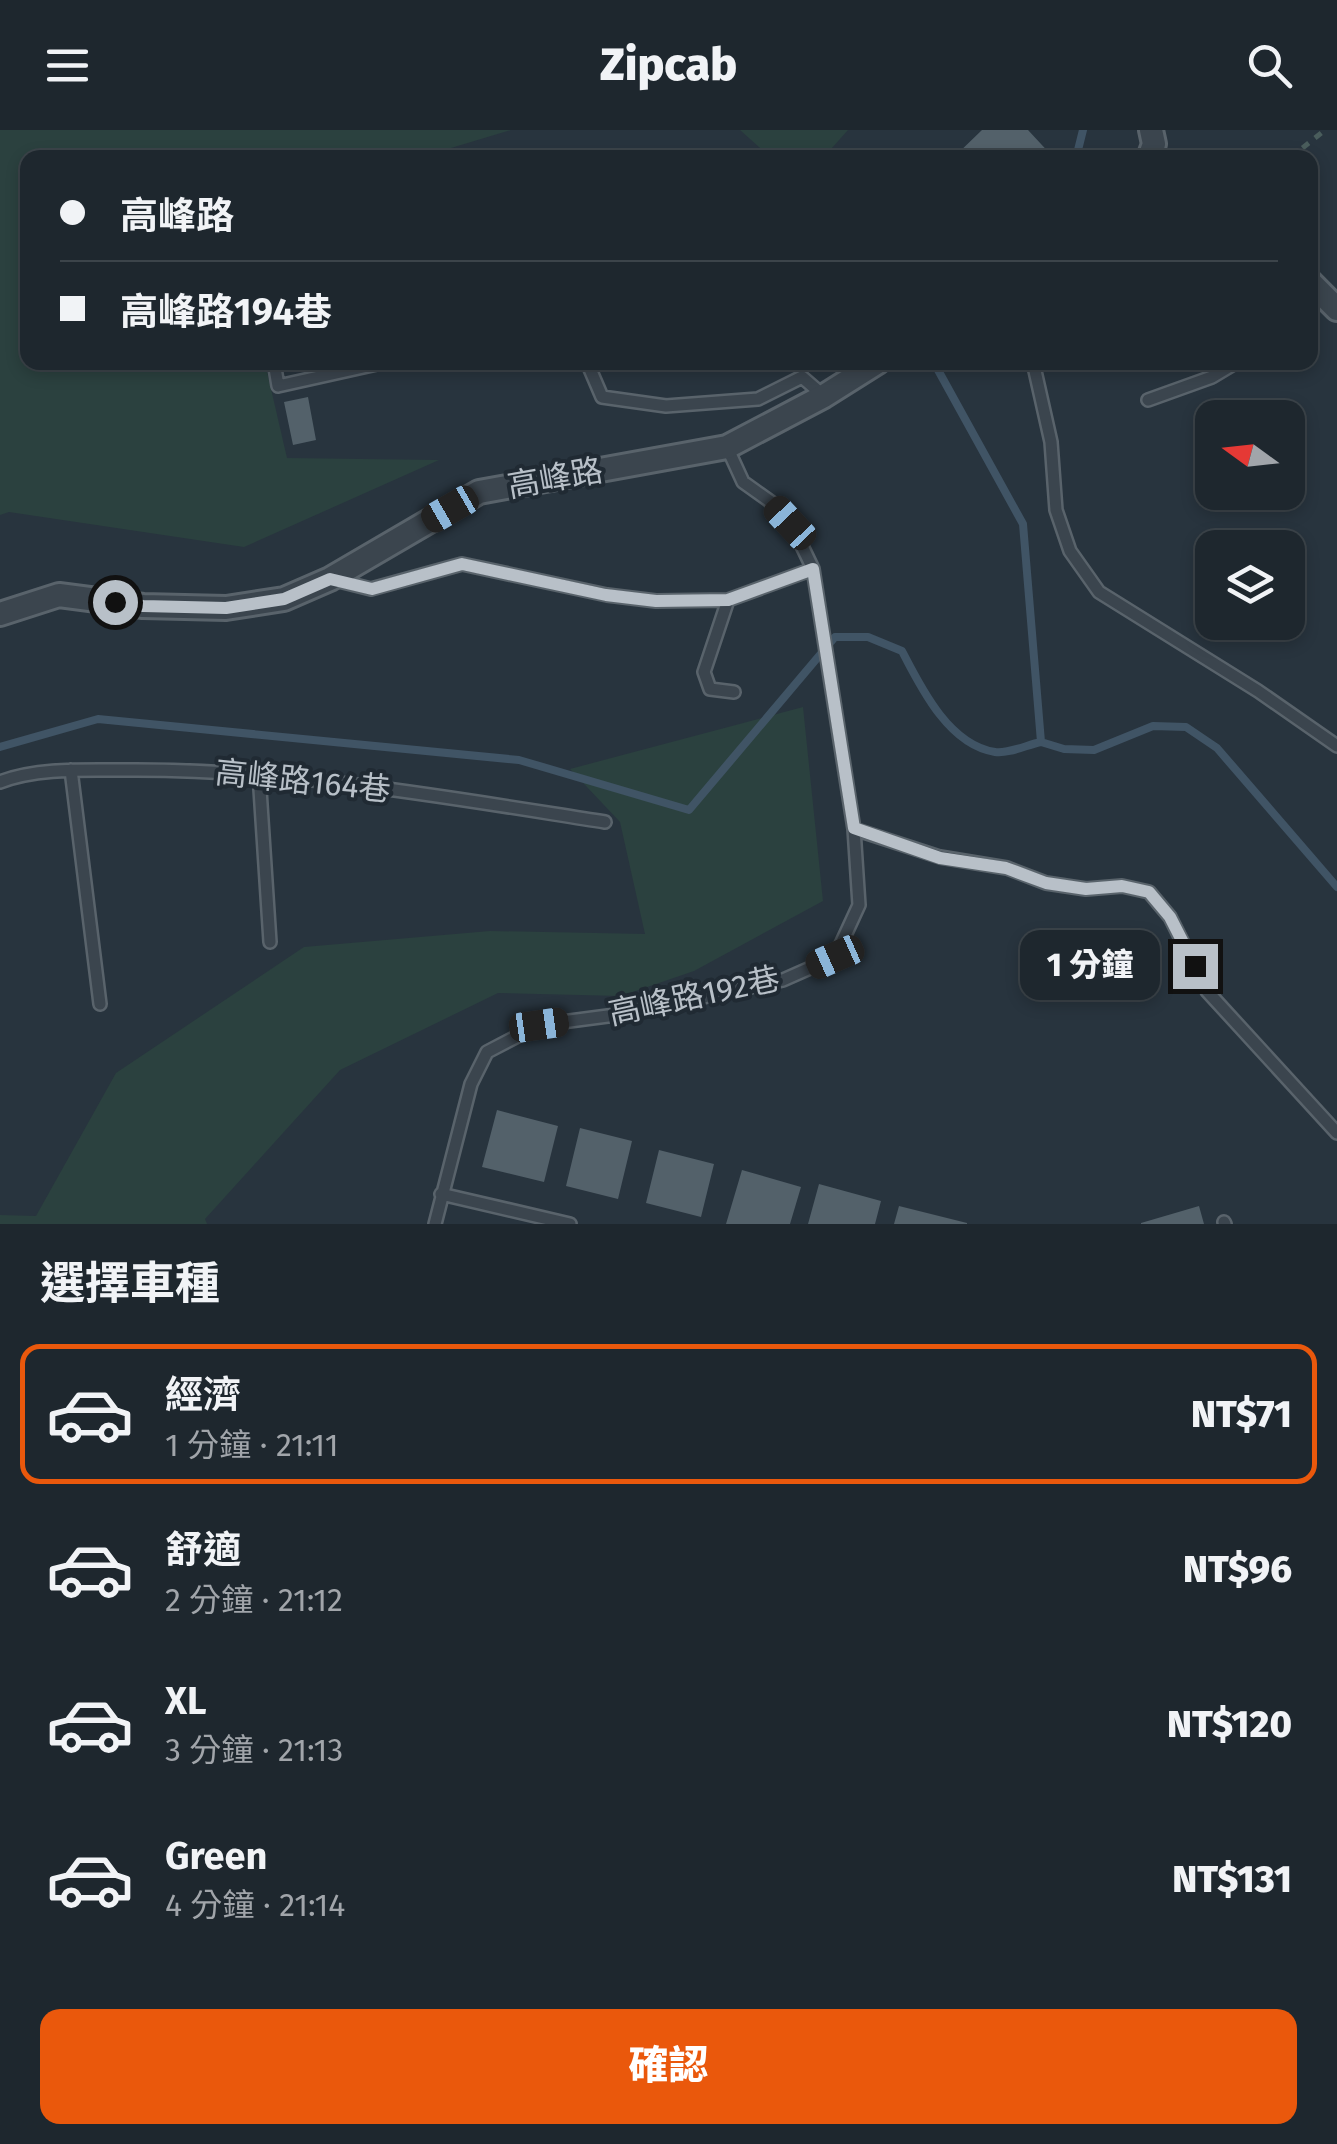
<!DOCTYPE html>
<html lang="zh-TW">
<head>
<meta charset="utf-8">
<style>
	:root { --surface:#1e272e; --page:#2b333a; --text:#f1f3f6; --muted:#a1a5aa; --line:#3c444a; --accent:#ea580c }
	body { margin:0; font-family:"Fira Sans","Noto Sans TC",sans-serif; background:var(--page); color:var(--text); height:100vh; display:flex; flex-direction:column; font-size:38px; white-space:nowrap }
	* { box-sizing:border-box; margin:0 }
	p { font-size:32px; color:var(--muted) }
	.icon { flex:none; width:55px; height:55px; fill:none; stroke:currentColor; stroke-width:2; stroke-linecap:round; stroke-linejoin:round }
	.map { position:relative; height:1094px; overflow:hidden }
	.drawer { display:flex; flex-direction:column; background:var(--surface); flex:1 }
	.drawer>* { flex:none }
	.hud { position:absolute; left:20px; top:20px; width:1298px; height:220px; border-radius:20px; box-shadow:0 5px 15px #0003,0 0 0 2px var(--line); display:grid; align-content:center; height:220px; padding:0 40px; background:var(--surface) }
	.needle { width:65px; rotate:285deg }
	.tools { position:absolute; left:1195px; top:270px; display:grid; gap:20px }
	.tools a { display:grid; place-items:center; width:110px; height:110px; border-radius:20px; background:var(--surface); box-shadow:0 5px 15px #0003,0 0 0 2px var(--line); font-size:50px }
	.end { position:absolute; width:45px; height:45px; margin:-22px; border:12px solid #b8c0c8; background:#111; box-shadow:0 0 0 5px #111 }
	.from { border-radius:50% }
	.bubble { position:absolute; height:70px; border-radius:20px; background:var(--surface); box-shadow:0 5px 15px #0003,0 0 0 2px var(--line); font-size:32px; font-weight:800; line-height:70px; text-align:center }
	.car { position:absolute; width:30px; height:60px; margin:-30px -15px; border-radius:12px; box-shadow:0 0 8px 2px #0007; background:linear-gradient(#222 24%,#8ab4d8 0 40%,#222 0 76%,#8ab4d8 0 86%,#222 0) }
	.hud b { display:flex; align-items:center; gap:35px; height:95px; font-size:38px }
	.hud b+b { border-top:2px solid var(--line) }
	.hud i { width:25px; height:25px; background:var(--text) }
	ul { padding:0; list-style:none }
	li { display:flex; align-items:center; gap:30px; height:140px; margin:0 20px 15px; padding:0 20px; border:5px solid transparent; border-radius:20px }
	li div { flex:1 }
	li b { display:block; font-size:38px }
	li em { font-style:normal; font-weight:800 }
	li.on { border-color:var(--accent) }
	li>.icon { width:90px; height:90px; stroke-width:1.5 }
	h2 { padding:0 40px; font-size:45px; line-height:120px }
	.button { display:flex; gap:20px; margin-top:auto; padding:20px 40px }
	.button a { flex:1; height:115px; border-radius:20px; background:var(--accent); color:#fff; font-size:40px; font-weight:800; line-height:115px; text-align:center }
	header { display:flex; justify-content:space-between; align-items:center; height:130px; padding:0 40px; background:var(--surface); font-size:45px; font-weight:800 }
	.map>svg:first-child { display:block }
	.green { fill:#2b413f }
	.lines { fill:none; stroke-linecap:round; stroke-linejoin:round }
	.stream { stroke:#405465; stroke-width:8 }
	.building { fill:#53616a }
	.lane-casing { stroke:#59636b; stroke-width:16 }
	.street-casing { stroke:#59636b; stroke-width:28 }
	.path { stroke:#4a5d5c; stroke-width:5; stroke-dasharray:8 8; stroke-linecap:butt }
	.lane { stroke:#3b454e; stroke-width:11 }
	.street { stroke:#3b454e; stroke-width:22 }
	.route { stroke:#b8c0c8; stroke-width:12 }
	.labels { text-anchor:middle; stroke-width:8; stroke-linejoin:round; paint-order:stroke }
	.street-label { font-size:32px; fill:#b8c0c8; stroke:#202a33 }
</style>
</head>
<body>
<header><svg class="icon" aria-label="menu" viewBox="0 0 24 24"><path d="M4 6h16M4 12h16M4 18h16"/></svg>Zipcab<svg class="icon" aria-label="search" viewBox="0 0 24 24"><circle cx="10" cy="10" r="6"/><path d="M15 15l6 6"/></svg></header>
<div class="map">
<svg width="1337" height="1094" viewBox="0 0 1337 1094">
	<rect width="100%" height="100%" fill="#28343e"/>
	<path class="green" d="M0,0H511L421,27L28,28V232L265,233L287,328L439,330L244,417L9,382L0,385Z
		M740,0H848L823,28L770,27Z
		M803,577L823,771L694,841L621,866L498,863L340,940L205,1089L207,1094H0V1085L36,1086L116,943L304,817L490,801L645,804L620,692L570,639Z"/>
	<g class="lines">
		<path class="stream" d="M1076,28L1083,0
			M1041,612L1064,619L1094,620L1153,596L1186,597L1217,618L1337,757
			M0,617L98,589L519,630L689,680L835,507H868L902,521C921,558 949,615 995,622C1008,624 1027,615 1041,612L1023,394L938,240L944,232"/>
	</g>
	<path class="building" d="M982,0H1028L1054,28H953Z
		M308,267L316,310L293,315L284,272Z
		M497,980L558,996L544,1052L482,1037Z
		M580,998L632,1011L618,1069L566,1056Z
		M659,1020L714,1034L701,1087L646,1073Z
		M742,1040L801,1057L790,1094H726Z
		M819,1054L881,1071L875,1094H808Z
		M899,1076L967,1093V1094H894Z
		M1199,1076L1204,1094H1141V1093Z"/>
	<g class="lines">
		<defs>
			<path id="lane" d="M274,232L278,256L386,232
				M587,232L602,267L666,276L758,269L802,247L824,266
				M1033,232L1051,312L1056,380L1070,421L1099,462L1258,561L1337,616
				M1148,270L1212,247L1237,232
				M331,449L371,459L462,434L607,465L656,471L728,470L813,439
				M728,470L704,542L710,559L734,562
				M71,640L100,874
				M259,644L270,812
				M0,652C36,638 82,640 121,640C283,638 445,667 605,692
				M854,699L940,727L1007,738L1046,753L1086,759L1122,756L1149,762L1170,787L1207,861L1337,1003
				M441,1064L570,1094
				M1224,1092L1225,1094
				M435,1094L471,954L487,922L539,895L623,884L783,850L835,827L859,775L854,699L813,439L791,393L771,372L743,352L727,317"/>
			<path id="street" d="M1149,28L1154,14L1151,0
				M1310,152L1337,179
				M0,484L59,465L143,476L226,478L284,469L330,449L479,362L727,317L824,266L878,232"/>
		</defs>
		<use href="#lane" class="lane-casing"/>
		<use href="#street" class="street-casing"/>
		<path class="path" d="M1290,28L1325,0"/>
		<use href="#lane" class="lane"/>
		<use href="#street" class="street"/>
	</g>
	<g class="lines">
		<path class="route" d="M115,472L143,476L226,478L284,469L330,449L372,459L462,434L606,465L656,471L728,470L813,439L854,698L940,728L1006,738L1046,753L1086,759L1122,756L1149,762L1170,787L1195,836"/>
	</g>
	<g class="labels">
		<g class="street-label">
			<text transform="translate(555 348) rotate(-10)" y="11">高峰路</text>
			<text transform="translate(303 651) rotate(6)" y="11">高峰路164巷</text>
			<text transform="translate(694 866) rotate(-12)" y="11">高峰路192巷</text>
		</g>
	</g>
</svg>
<div class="tools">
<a><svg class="needle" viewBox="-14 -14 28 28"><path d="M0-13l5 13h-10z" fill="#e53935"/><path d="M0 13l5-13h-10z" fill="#a1a5aa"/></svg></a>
<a><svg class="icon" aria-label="layers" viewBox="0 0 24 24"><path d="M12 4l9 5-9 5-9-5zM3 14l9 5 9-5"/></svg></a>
</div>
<i class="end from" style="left:115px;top:472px"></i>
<i class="end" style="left:1195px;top:836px"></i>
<div class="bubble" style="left:1020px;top:800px;width:140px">1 分鐘</div>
<i class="car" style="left:450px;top:379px;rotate:240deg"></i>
<i class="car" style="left:790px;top:393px;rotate:317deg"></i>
<i class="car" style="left:835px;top:827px;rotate:246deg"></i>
<i class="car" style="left:539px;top:895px;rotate:82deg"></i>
<div class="hud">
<b><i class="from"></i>高峰路</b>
<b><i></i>高峰路194巷</b>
</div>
</div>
<section class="drawer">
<h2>選擇車種</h2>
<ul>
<li class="on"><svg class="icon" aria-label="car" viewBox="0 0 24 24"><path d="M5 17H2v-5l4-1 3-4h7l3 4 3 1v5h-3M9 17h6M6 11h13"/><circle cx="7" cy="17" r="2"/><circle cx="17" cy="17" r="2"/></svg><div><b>經濟</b><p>1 分鐘 · 21:11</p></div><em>NT$71</em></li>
<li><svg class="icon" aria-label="car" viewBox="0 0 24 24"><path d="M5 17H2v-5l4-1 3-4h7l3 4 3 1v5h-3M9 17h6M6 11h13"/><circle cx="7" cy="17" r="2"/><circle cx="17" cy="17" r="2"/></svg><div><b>舒適</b><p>2 分鐘 · 21:12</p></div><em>NT$96</em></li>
<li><svg class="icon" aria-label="car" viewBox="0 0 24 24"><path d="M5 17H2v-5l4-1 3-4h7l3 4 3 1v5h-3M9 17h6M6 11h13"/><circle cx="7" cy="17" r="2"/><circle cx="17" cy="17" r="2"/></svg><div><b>XL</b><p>3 分鐘 · 21:13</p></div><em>NT$120</em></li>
<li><svg class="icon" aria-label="car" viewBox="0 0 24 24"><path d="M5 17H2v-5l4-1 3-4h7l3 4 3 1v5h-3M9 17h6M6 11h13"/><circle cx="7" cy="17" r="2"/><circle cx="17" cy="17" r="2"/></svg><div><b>Green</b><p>4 分鐘 · 21:14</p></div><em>NT$131</em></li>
</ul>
<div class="button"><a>確認</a></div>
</section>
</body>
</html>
